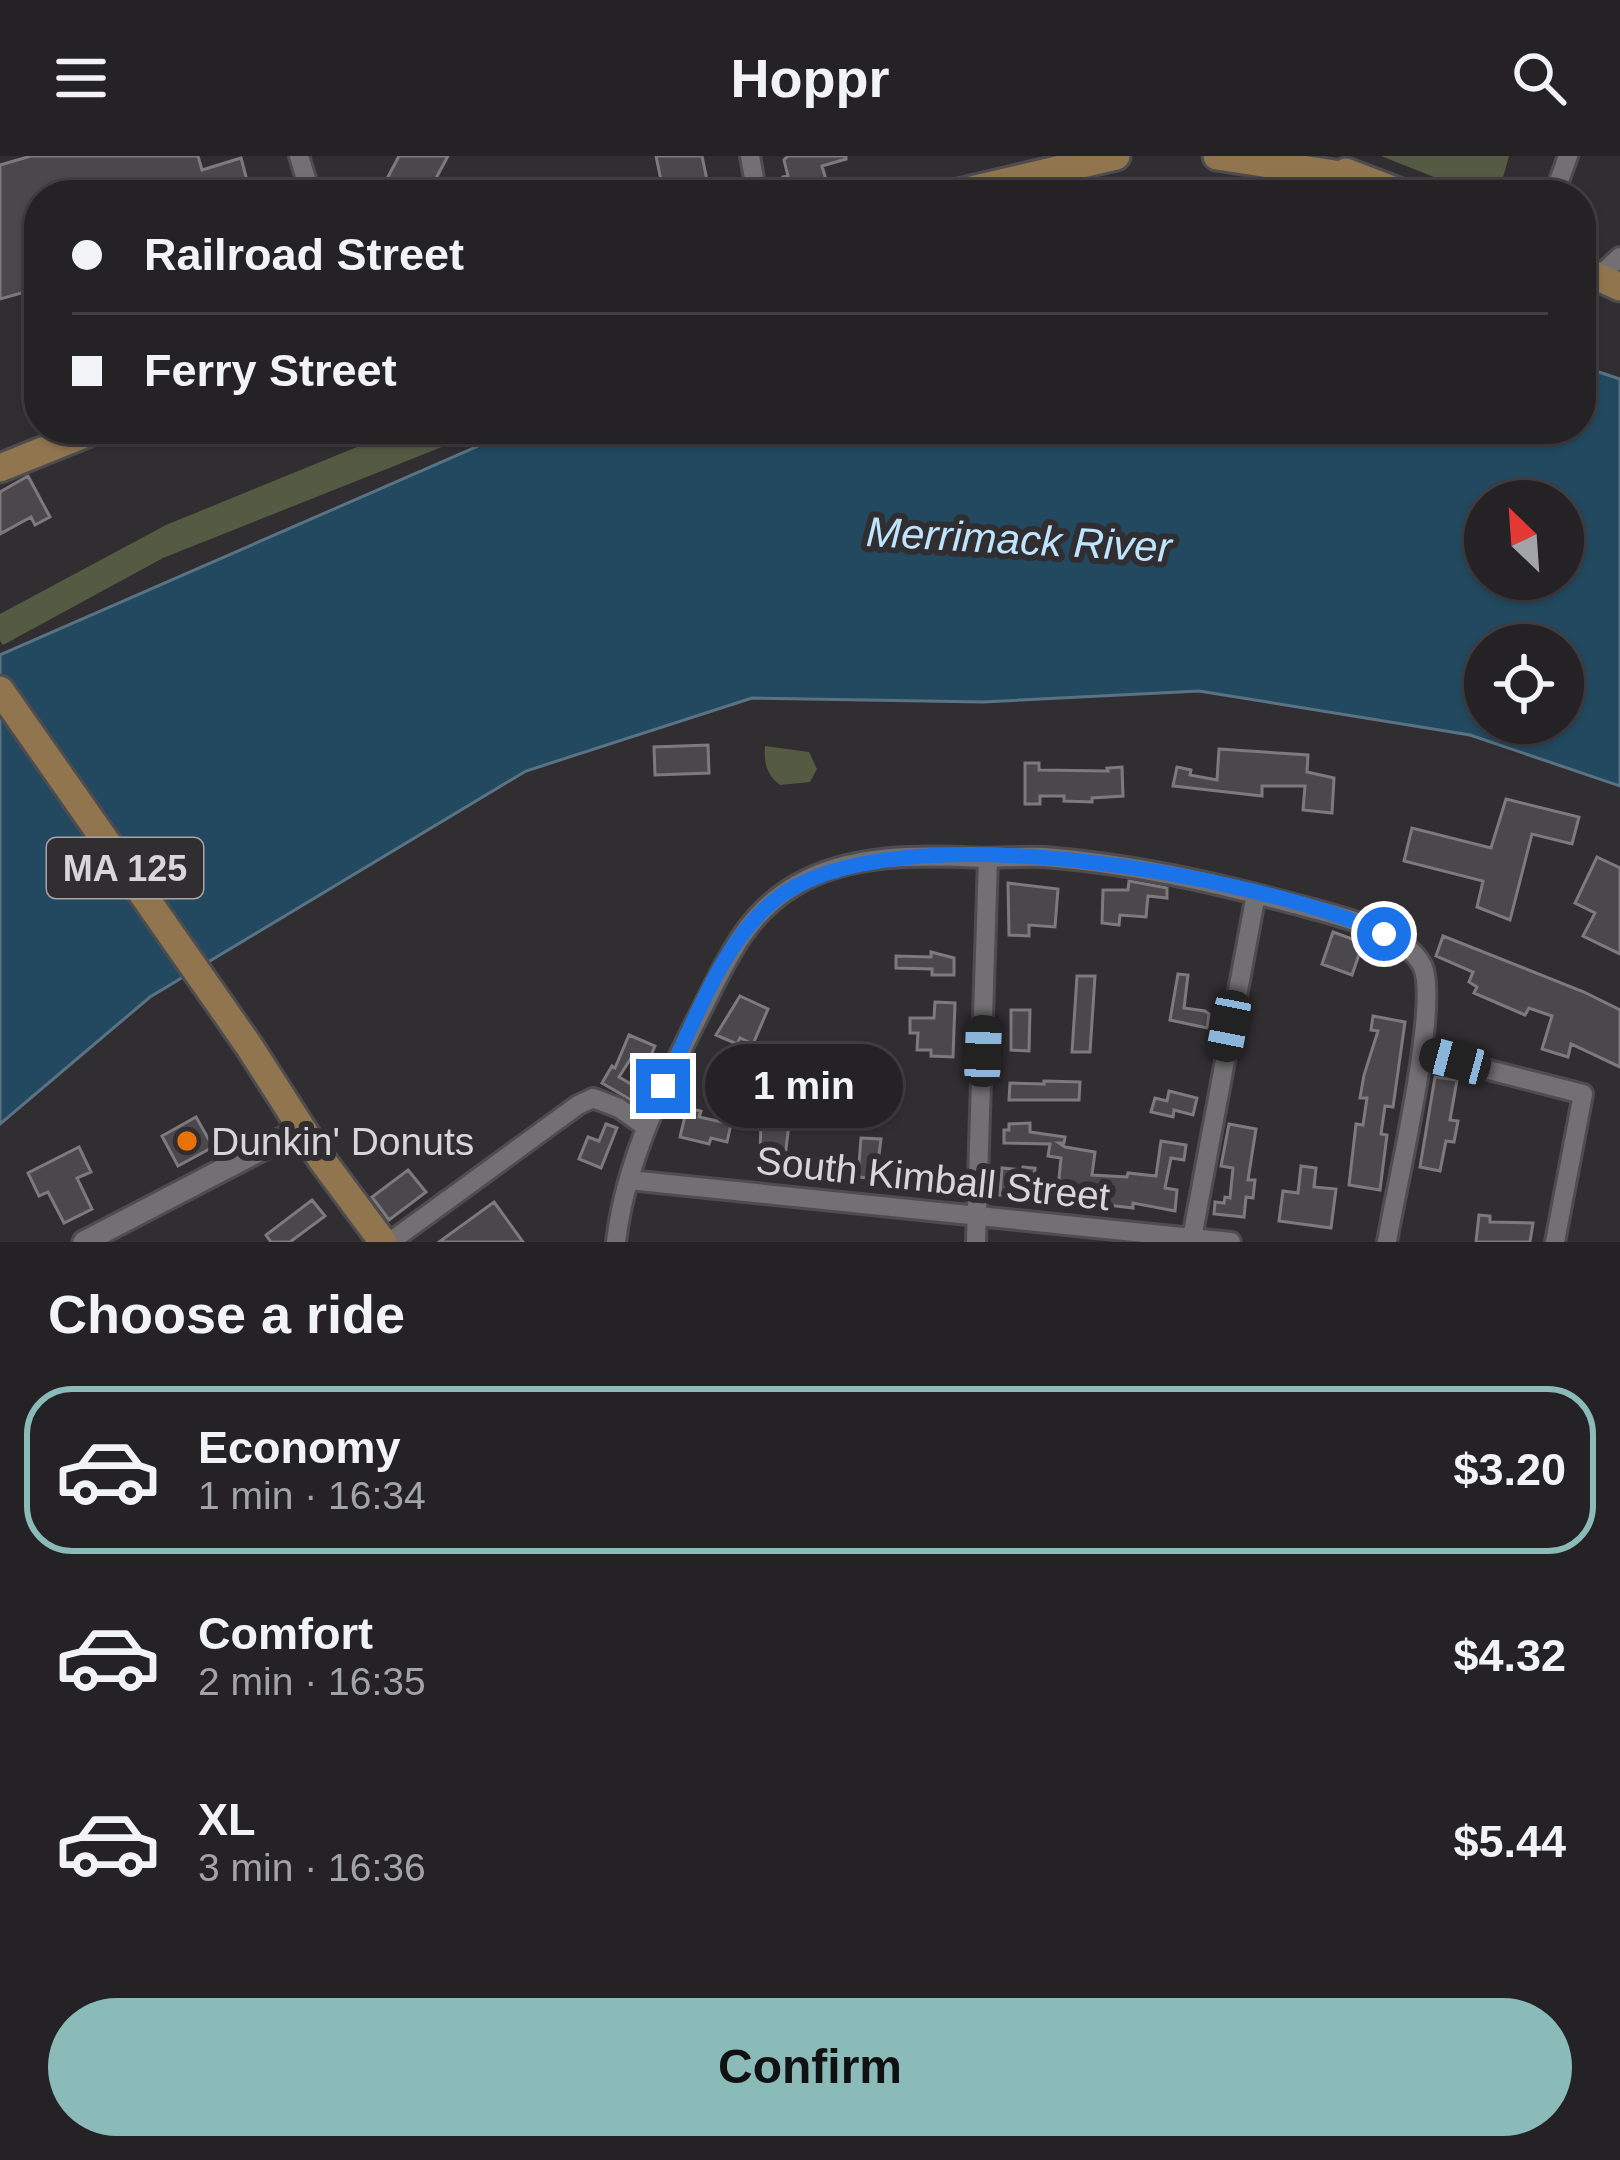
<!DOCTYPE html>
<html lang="en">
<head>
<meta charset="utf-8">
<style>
	:root { --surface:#252226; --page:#2d2a2e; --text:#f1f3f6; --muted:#a3a4a7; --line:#423f43; --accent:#8bbbb9 }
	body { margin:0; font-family:Arial,sans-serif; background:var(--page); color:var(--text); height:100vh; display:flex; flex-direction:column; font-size:45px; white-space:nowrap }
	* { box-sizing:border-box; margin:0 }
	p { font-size:39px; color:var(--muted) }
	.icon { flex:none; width:66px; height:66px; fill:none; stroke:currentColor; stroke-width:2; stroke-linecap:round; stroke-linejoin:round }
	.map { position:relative; height:1086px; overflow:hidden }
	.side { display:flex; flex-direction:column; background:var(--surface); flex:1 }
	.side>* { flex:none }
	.top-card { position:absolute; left:24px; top:24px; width:1572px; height:264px; border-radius:48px; box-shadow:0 3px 9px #0004,0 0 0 3px var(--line); display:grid; align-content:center; height:264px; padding:0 48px; background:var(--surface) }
	.needle { width:78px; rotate:335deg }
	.tools { position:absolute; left:1464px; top:324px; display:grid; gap:24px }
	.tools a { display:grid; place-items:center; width:120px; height:120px; border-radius:50%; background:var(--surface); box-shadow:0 3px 9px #0004,0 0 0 3px var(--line); font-size:60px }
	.end { position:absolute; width:54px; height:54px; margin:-27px; border:15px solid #1a73e8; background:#fff; box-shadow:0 0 0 6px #fff }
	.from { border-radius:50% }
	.bubble { position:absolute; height:84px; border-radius:42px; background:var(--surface); box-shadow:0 3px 9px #0004,0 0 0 3px var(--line); font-size:39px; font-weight:800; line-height:84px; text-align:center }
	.car { position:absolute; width:36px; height:72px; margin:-36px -18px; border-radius:15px; box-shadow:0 0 9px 3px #0007; background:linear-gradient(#222 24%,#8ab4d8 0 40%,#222 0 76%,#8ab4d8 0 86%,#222 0) }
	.top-card b { display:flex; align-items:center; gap:42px; height:114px; font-size:45px }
	.top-card b+b { border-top:3px solid var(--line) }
	.top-card i { width:30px; height:30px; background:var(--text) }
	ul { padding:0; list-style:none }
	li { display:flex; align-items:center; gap:36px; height:168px; margin:0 24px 18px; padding:0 24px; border:6px solid transparent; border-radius:48px }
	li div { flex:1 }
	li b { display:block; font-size:45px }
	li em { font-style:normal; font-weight:800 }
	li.on { border-color:var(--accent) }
	li>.icon { width:108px; height:108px; stroke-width:1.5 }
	h2 { padding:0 48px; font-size:54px; line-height:144px }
	.primary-button { display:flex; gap:24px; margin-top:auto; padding:24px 48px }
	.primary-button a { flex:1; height:138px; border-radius:72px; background:var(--accent); color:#111; font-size:48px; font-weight:800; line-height:138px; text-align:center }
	header { display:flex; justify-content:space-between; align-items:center; height:156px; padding:0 48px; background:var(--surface); font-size:54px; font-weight:800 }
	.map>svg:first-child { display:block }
	.green { fill:#555b43 }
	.water { fill:#22495f; stroke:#597384; stroke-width:3; fill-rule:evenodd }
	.building { fill:#4b484b; stroke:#7d797d; stroke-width:3 }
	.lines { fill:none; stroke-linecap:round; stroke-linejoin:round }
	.minor-casing { stroke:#4e4c4f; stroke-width:24 }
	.tertiary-casing { stroke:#4e4c4f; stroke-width:27 }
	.primary-casing { stroke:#4e4c4f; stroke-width:33 }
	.minor { stroke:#737074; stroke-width:18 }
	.tertiary { stroke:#737074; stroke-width:21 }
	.primary { stroke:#90754f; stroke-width:27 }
	.route { stroke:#1a73e8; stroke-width:15 }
	.food-dot { fill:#e8710a; stroke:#312e32; stroke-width:4.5 }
	.labels { text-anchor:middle; stroke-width:12; stroke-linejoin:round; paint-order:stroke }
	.shield { fill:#312e32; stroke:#a6a4a7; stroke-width:3 }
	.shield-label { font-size:36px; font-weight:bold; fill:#d8d6d9 }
	.poi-label { font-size:39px; fill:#d8d6d9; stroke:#312e32; text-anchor:start }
	.street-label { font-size:39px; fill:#d8d6d9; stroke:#312e32 }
	.water-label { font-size:42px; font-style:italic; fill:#bfe5fe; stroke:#312e32 }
</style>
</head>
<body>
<header><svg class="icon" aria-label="menu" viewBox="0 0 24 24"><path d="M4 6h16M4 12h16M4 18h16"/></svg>Hoppr<svg class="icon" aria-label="search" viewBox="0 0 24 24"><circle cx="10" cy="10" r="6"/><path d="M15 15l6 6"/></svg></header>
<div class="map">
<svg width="1620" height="1086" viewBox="0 0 1620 1086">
	<rect width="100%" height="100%" fill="#312e32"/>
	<path class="green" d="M1381,0H1509L1498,39H1479Z
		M401,273H487L163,402L3,489L0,485V458L166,369Z
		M765,590L809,596L817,613L810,626L780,629C766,618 764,607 765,590Z"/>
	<path class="water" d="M1581,210L1620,223V630L1470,579L1199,535L983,546L752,542L526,615L150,841L0,968V499L517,273H1581ZM1485,345H1563V423H1485ZM1485,489H1563V567H1485Z"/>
	<path class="building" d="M31,0H198L202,14L241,2L251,39H39V132L0,143V9Z
		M399,0H448L427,39H394L381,34Z
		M656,0H702L710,39H664Z
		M788,0H846V3L822,10L827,27L806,33L808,39H796L788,38L783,21L788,20L784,4Z
		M28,320L50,361L35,369L31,361L0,378V336Z
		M708,589L709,617L655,619L654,591Z
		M1219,593L1308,599L1307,616L1334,622L1332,657L1303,654L1305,630H1262V640L1173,630L1177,611L1191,614L1190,619L1217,624Z
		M1025,607H1039V614L1108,615L1107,612L1122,611L1123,640L1092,642V646L1064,645V640H1040V648H1025Z
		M1506,643L1579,661L1572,688L1532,678L1510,764L1477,751L1483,725L1404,705L1412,672L1491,692Z
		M1597,701L1620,712V798L1583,780L1595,757L1575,747Z
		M1129,725L1167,732V742L1148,740L1146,761L1120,759L1119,769L1102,767L1103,734H1128Z
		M1008,727L1058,733L1055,771L1029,769V780L1009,779Z
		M1333,776L1363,787L1352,819L1322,808Z
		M1443,780L1584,836L1620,854V911L1571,888L1568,901L1542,893L1552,860L1529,852L1525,859L1474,837L1477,831L1469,826L1473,816L1436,800Z
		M931,796L954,802V819H932V813L896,812V800L931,801Z
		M1178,818L1188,819L1184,852L1205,855L1209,858L1207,872L1170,864Z
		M1077,820H1095L1090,896H1072Z
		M740,840L768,853L753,888L740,882L737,888L716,879Z
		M935,846L955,847L953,901L931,900V894H917L918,877H910V862H934Z
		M1011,854H1030L1029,895L1011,894Z
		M1373,860L1405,866L1393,951L1385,950L1381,978L1387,979L1380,1034L1349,1029L1356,968L1363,969L1367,942H1360L1364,919L1378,875L1371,874Z
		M629,879L655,890L648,906L633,899L619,921L638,932L631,944L602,927L612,910L615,912Z
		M1435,921L1457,924L1450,964L1458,965L1454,986L1446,985L1440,1015L1420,1011Z
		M1044,925L1080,926L1079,944H1009L1010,927L1044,928Z
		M1169,935L1197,942L1193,959L1174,954L1173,961L1151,956L1155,942L1167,945Z
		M687,952L701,955L699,961L731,968L727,986L711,982L709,988L680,981Z
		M778,959L790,960L785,1001L760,1002L761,961L777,963Z
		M196,961L213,991L178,1010L162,980Z
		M1030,967V976L1065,981L1064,987H1059L1065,991L1095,996L1092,1019L1127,1021L1128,1017L1156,1020L1161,985L1186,989L1184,1004L1171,1002L1165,1032L1177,1034L1175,1055L1133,1047V1052L1057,1043L1061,1002L1048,1000L1050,988L1004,987V974H1009V968Z
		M606,968L617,972L601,1012L579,1003L588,981L599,985Z
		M1229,968L1256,973L1248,1024H1255L1253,1042L1246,1041L1244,1061L1214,1058L1215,1046L1224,1047L1225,1041L1230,1042L1233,1012L1221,1010Z
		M861,982L881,983L876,1023L858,1021Z
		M79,991L91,1016L77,1022L92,1053L64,1067L48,1036L39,1040L28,1017Z
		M1301,1010L1316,1012L1314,1031L1336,1033L1331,1072L1279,1065L1283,1035L1298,1037Z
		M1023,1011L1035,1012L1033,1036L1019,1035L1018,1040L1000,1039L1002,1012L1022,1014Z
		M408,1014L426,1036L389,1064L372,1041Z
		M312,1044L325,1060L290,1086H271L266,1079Z
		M494,1046L523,1086H439Z
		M1479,1059L1490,1060V1066L1533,1067L1530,1086H1476Z"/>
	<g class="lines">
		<defs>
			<path id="minor" d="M299,0L311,39
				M750,0L757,39
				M1554,39L1568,0
				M1598,121L1620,101
				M1422,897L1583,938L1555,1086
				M629,1024L1231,1086
				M1192,1082L1256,738
				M390,1086L578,949L593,942L619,952L646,971
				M616,1086C625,1007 661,935 696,865C723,813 742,760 796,729C850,697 921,699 982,702C1003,702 1024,700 1045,701C1131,708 1212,726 1294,748C1331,758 1403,773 1422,809C1441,845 1395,1036 1387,1086
				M976,1086L988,702"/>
			<path id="tertiary" d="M84,1086L301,973"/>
			<path id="primary" d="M1217,0L1360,22
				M1346,16L1406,39
				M950,39L1116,0
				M1581,113L1620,131
				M0,312L97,273
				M0,534L249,890L322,1004L383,1086"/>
		</defs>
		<use href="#minor" class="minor-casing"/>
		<use href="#tertiary" class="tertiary-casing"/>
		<use href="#primary" class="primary-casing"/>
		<use href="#minor" class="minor"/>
		<use href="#tertiary" class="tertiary"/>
		<use href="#primary" class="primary"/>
	</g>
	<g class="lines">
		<path class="route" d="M663,930C695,868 719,789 775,744C888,652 1259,719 1384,778"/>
	</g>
	<circle class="food-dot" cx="187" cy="985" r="12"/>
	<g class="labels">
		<rect class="shield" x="47" y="682" width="156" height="60" rx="9"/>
		<g class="shield-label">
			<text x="125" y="725">MA 125</text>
		</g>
		<g class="poi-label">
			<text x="211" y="999">Dunkin' Donuts</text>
		</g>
		<g class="street-label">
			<text transform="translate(933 1022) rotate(6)" y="14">South Kimball Street</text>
		</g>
		<g class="water-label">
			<text transform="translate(1019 383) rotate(3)" y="15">Merrimack River</text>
		</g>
	</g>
</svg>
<div class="tools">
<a><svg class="needle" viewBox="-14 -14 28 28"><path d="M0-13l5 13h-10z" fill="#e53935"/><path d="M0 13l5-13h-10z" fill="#a3a4a7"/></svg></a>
<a><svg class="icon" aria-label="locate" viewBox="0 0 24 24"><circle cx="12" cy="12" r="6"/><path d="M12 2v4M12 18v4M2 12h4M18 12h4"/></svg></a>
</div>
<i class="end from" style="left:1384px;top:778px"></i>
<i class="end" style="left:663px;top:930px"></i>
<div class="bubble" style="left:705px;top:888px;width:198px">1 min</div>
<i class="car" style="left:1229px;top:870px;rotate:191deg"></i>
<i class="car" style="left:983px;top:895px;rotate:2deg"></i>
<i class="car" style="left:1455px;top:905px;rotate:285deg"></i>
<div class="top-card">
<b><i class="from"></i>Railroad Street</b>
<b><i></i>Ferry Street</b>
</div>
</div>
<section class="side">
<h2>Choose a ride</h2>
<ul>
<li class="on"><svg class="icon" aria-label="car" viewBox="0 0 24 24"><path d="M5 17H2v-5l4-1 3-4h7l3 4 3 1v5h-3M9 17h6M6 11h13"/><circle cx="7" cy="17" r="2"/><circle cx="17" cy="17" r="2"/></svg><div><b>Economy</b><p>1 min · 16:34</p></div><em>$3.20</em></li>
<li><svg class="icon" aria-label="car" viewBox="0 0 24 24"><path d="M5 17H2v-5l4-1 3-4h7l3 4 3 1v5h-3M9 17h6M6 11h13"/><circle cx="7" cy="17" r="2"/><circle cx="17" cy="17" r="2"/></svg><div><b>Comfort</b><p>2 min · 16:35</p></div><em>$4.32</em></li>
<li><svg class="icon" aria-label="car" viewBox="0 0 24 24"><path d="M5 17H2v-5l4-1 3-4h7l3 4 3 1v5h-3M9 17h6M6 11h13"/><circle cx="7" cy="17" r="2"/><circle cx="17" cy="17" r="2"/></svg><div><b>XL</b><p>3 min · 16:36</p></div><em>$5.44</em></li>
</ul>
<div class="primary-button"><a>Confirm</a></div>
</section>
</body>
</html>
